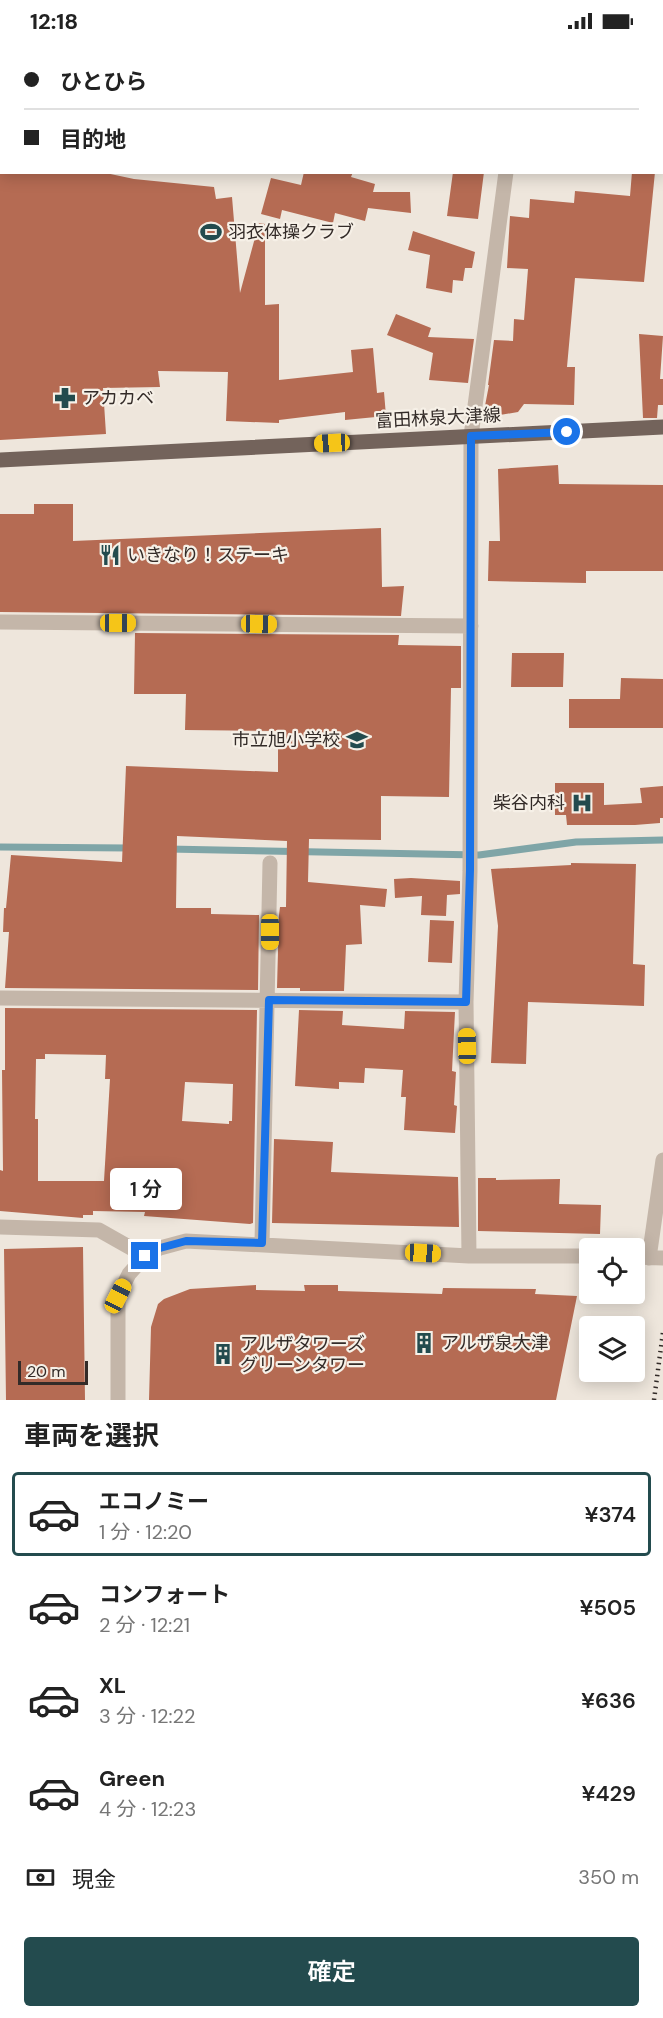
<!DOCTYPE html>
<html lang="ja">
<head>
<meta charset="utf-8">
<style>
	:root { --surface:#fff; --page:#f2f2f2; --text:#222; --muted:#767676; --line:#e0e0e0; --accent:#234b4e }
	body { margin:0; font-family:"DM Sans","Noto Sans JP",sans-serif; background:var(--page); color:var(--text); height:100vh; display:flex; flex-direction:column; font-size:22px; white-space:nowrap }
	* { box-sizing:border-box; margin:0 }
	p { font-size:20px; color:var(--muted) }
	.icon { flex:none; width:33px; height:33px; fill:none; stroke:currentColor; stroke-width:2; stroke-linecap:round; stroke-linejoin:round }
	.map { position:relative; height:1358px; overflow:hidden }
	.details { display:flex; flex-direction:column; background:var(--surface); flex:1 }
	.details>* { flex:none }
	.banner { position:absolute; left:0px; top:0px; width:663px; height:132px; box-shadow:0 3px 15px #0003; display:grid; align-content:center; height:132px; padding:0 24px; background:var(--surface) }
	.tools { position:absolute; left:579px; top:1196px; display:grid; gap:12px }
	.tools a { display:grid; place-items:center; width:66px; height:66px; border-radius:6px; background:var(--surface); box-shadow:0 3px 15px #0003; font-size:30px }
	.scale { position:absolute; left:18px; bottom:15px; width:70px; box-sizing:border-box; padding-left:6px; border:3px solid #332b28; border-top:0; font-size:16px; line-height:21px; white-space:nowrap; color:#332b28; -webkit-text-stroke:4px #f6f0e7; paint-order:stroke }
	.end { position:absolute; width:27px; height:27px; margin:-14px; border:8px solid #1a73e8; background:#fff; box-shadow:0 0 0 3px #fff }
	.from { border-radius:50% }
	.bubble { position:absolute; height:42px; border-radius:6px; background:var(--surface); box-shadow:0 3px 15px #0003; font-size:20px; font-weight:600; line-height:42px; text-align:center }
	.car { position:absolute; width:18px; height:36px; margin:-18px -9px; border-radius:8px; box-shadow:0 0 4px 2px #0007; background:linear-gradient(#f5c518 24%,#345 0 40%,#f5c518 0 76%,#345 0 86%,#f5c518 0) }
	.banner b { display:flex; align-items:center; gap:21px; height:57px; font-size:22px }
	.banner b+b { border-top:2px solid var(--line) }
	.banner i { width:15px; height:15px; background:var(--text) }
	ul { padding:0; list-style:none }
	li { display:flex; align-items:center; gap:18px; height:84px; margin:0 12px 9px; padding:0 12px; border:3px solid transparent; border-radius:6px }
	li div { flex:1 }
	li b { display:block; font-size:22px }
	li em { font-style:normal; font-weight:600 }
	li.active { border-color:var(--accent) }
	li>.icon { width:54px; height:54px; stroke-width:1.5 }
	h2 { padding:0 24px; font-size:27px; line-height:72px }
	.pay { display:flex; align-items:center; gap:15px; height:66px; padding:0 24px; font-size:22px }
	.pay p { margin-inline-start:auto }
	.button { display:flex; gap:12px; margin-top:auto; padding:12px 24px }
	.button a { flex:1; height:69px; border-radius:6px; background:var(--accent); color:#fff; font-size:24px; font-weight:600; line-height:69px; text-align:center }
	.status { display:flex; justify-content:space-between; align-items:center; height:42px; padding:0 30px; background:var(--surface); direction:ltr }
	.status svg { height:16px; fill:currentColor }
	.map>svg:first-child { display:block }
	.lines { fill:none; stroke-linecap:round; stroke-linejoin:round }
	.stream { stroke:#7fa5a7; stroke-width:7 }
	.building { fill:#b56b53; fill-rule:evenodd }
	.minor { stroke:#c4b6a9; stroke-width:15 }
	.major { stroke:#73635b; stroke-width:15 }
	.rail { stroke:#332b28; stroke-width:4.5; stroke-dasharray:1.5 4.5; stroke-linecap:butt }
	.route { stroke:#1a73e8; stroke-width:8 }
	.labels { text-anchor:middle; stroke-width:4.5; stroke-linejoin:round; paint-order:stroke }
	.poi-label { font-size:18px; fill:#332b28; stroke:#f6f0e7; text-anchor:start }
	.street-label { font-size:18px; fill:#332b28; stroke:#f6f0e7 }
</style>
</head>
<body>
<div class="status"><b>12:18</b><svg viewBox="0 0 49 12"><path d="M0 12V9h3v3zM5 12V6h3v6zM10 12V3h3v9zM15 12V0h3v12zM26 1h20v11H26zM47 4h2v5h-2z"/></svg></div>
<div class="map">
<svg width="663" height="1358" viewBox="0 0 663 1358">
	<rect width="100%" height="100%" fill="#eee6dc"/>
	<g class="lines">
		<path class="stream" d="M0,805L129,806
			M168,807L479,813L576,800L663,798"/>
	</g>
	<path class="building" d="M0,130H101L134,137L214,145L216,157L232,155L240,251L259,181L265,182V263L279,262V338L353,330L351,308L373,306L377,351L384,350L386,374L345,378V370L279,378V381L226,379L228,330L158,329L160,345L103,346L106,392L0,398Z
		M304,130H353L351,135L375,142L373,150H410L411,171L368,166L365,179L335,171L333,181L282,168L280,177L261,172L271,136L301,143Z
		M453,130H484L478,177L447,174Z
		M632,130H655L644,240L575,236L567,325H575L574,363L524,362L518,370L500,373L498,368L484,369L489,343H488L494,298L513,299L514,277L524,278L528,227L507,226L510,174L529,176L530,157L574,161L575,149L630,154Z
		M413,189L475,210L472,226H465L463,239L453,238L452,251L426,246L430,213L408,208Z
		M396,272L431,286L428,295L474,297L468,341L429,338L433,311L387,293Z
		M639,292L663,294L660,337H663V363H658L657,376H643Z
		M558,423L559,442L663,443V529H586V541L488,539L489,499H500L498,427Z
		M34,462H73V499L381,486L382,545L404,544L401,574L0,570V472H34Z
		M135,591L399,593L398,603L461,604V646H451L449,755L381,754V798L309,797L308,840L387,847L385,865L360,863L362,902L346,903L344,949H300V946H277L279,873L280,865H286L287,799L177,794L176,866H211V872L259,873L258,948L5,946L9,890H3L4,866H6L11,813L122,820L126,724L278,730V689L185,688L186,652H134Z
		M512,611H564L563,645H511Z
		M621,636L663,637V686H569V657H620Z
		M555,741H604V763L642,761L640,746L663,744V776H660V781L635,783H567L566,773H555Z
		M571,821L636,822L633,922L645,923L644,964L528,960L526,1022L491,1021L498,884L491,827L571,823Z
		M411,836L460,839V852L447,853L446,874L421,873L422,854L395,856L394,837Z
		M430,878L454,879L452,921L428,920Z
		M5,966L257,968L253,1181L250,1182L144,1174L145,1170L93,1169V1173H83V1176L0,1169V1128L3,1129L2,1028H5ZM45,1012L106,1013L105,1037H110L104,1139H38V1077H35L36,1017H45ZM185,1040L233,1042L232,1079H229V1082L182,1079Z
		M299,968L343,969L342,983L404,987L405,969L455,970L452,1029L456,1030L454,1063L457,1064L455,1091L404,1088L406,1055H401L403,1028L365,1026L364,1041L339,1040V1047L295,1044Z
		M274,1097L333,1100L331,1130L458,1135L459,1185L272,1181Z
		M478,1136H496V1138L560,1137L559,1162L601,1163L600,1192L478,1189Z
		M83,1205L85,1358H6L4,1207Z
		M256,1243V1248L305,1249L304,1243H338V1249L442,1252L443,1246L536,1247L535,1252L577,1254L556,1358H149L151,1285L158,1262L164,1257L190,1247Z"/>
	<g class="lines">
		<path class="minor" d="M80,0L81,2
			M506,0V2
			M44,2L57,0
			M0,7H2
			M0,580L471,584
			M0,956L466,960
			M0,1185L99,1188L145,1214
			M262,1201L270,821
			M469,1214L466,960L470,829L471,394L506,130
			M634,1215L663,1216
			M649,1216L663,1118
			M118,1358V1254L129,1232L145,1214L160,1206L186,1199L469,1214H590"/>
		<path class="major" d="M0,418L663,385"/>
		<path class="rail" d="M654,1358L663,1290"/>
	</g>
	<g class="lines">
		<path class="route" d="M145,1214L160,1206L186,1199L262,1201L269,958L466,960L470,828L471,394L567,390"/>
	</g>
	<defs>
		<symbol id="stadium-bare" viewBox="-9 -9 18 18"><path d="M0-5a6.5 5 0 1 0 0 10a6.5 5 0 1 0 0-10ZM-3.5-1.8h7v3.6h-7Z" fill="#234b4e" stroke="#f6f0e7" stroke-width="2.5" paint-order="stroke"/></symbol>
		<symbol id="pharmacy-bare" viewBox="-9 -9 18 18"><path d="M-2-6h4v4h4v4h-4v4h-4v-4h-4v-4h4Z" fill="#234b4e" stroke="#f6f0e7" stroke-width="2.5" paint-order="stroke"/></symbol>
		<symbol id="restaurant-bare" viewBox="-9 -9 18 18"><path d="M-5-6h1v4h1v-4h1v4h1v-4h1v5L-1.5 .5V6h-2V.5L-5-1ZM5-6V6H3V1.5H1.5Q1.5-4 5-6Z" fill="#234b4e" stroke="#f6f0e7" stroke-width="2.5" paint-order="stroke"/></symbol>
		<symbol id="school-bare" viewBox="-9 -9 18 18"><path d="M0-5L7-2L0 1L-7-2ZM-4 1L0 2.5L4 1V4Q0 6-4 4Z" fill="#234b4e" stroke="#f6f0e7" stroke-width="2.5" paint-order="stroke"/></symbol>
		<symbol id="hospital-bare" viewBox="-9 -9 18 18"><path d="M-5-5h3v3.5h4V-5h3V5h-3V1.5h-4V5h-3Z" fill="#234b4e" stroke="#f6f0e7" stroke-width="2.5" paint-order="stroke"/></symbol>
		<symbol id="building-bare" viewBox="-9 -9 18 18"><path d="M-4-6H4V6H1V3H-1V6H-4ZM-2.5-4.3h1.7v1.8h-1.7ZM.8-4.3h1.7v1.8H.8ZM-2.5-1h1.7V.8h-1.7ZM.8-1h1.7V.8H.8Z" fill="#234b4e" stroke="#f6f0e7" stroke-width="2.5" paint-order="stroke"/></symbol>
	</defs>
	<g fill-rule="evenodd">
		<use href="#stadium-bare" x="196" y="175" width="30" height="30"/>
		<use href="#pharmacy-bare" x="50" y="341" width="30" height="30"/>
		<use href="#restaurant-bare" x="95" y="498" width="30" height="30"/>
		<use href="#school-bare" x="342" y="683" width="30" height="30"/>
		<use href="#hospital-bare" x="567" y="746" width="30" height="30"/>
		<use href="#building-bare" x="409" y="1286" width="30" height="30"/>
		<use href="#building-bare" x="208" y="1297" width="30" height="30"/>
	</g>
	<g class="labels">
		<g class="poi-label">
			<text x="228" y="196">羽衣体操クラブ</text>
			<text x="82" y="362">アカカベ</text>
			<text x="127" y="519">いきなり！ステーキ</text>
			<text x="340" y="704" text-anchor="end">市立旭小学校</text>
			<text x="565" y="767" text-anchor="end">柴谷内科</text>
			<text x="441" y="1307">アルザ泉大津</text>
			<text x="240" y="1308">アルザタワーズ<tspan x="240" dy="21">グリーンタワー</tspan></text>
		</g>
		<g class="street-label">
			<text transform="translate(438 376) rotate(-3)" y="6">富田林泉大津線</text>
		</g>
	</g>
</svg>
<div class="tools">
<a><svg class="icon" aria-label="locate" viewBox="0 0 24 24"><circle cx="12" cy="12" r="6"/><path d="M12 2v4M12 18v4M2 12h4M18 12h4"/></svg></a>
<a><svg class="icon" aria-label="layers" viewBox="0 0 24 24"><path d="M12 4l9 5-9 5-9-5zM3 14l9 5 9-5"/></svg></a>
</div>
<div class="scale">20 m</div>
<i class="end from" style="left:567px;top:390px"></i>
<i class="end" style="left:145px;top:1214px"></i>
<div class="bubble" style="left:110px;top:1126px;width:72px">1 分</div>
<i class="car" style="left:332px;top:401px;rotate:267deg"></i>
<i class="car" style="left:118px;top:581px;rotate:90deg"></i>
<i class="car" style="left:259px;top:582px;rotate:91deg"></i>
<i class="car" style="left:270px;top:890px;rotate:180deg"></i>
<i class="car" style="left:467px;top:1004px;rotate:359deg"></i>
<i class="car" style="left:423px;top:1211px;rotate:93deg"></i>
<i class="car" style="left:118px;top:1254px;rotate:27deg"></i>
<div class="banner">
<b><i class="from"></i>ひとひら</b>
<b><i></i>目的地</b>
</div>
</div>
<section class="details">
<h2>車両を選択</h2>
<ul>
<li class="active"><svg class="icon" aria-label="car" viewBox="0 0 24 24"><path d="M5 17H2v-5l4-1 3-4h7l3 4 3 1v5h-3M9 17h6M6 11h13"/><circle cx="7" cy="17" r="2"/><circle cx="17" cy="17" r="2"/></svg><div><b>エコノミー</b><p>1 分 · 12:20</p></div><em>¥374</em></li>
<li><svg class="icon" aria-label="car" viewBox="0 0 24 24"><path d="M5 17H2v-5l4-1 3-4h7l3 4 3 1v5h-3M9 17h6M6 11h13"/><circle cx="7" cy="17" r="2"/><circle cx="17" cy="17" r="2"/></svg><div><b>コンフォート</b><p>2 分 · 12:21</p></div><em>¥505</em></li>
<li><svg class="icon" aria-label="car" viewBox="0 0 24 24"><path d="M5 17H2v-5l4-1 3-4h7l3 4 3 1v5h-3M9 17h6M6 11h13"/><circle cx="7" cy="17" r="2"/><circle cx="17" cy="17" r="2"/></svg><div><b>XL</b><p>3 分 · 12:22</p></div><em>¥636</em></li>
<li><svg class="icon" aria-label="car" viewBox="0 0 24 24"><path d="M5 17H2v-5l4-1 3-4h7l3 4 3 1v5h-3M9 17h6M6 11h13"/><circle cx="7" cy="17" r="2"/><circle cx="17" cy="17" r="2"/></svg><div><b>Green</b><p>4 分 · 12:23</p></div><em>¥429</em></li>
</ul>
<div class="pay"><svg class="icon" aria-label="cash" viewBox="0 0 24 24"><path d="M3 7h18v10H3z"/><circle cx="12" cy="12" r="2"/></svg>現金<p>350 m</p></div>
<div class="button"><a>確定</a></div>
</section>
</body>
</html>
